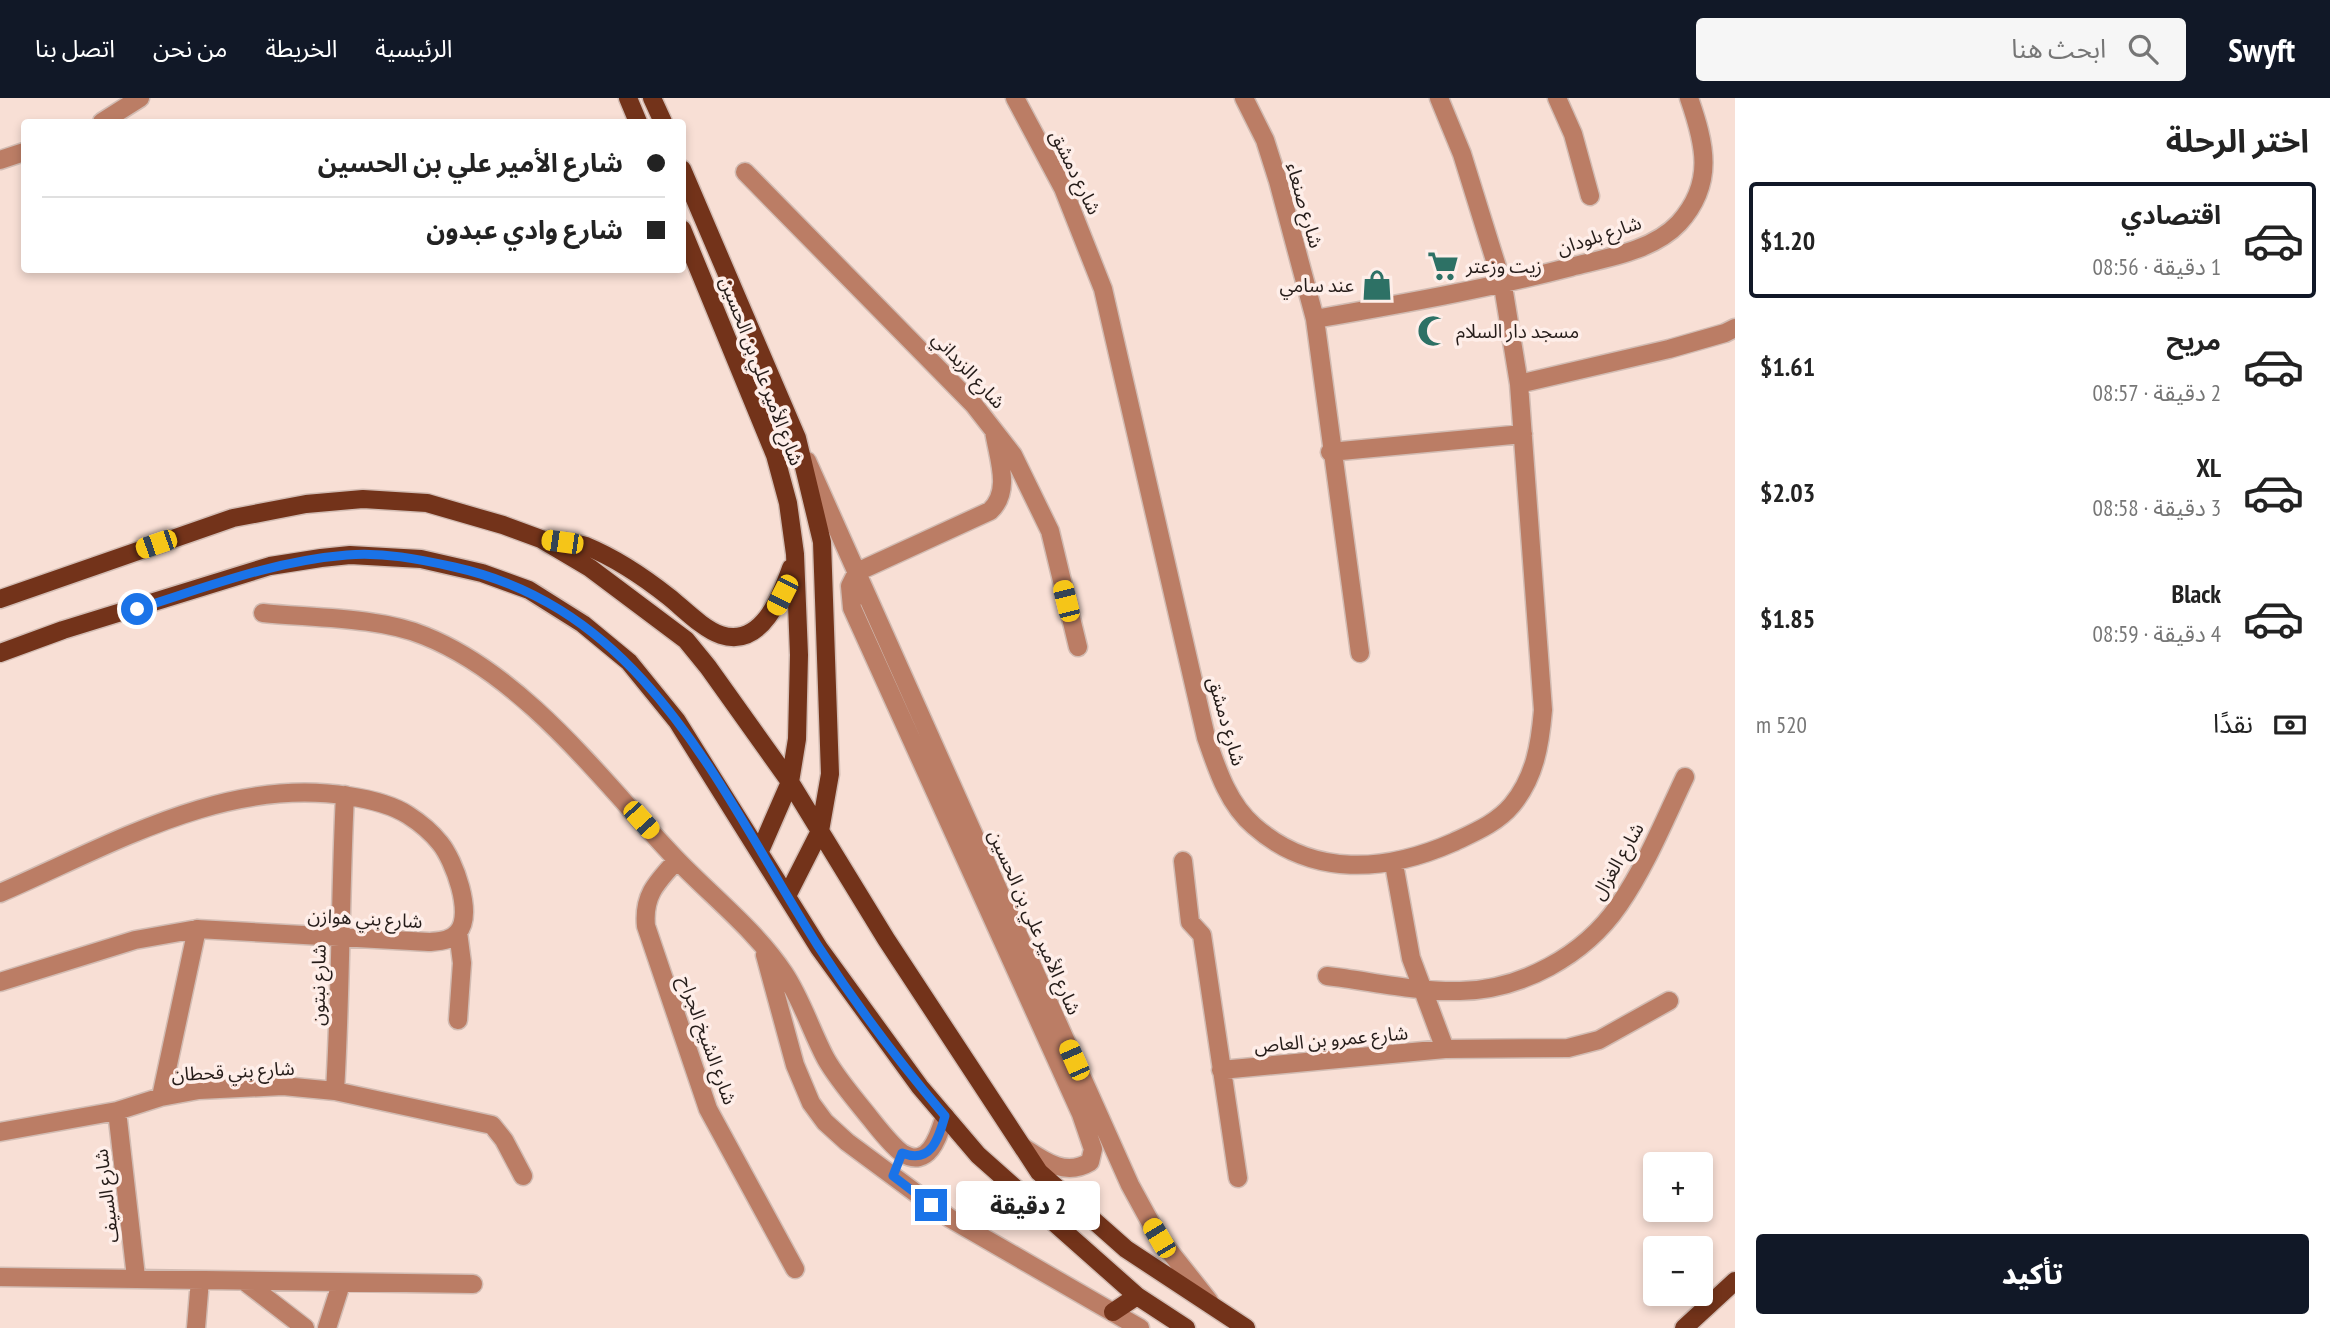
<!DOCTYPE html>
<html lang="ar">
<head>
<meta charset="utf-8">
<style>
	:root { --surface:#fff; --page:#f6f6f6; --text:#222; --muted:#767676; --line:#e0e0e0; --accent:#111827 }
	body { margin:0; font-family:"PT Sans Narrow","Noto Sans Arabic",sans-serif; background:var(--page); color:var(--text); direction:rtl; height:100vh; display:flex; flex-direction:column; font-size:26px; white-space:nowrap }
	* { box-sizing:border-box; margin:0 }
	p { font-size:23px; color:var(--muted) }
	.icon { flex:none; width:38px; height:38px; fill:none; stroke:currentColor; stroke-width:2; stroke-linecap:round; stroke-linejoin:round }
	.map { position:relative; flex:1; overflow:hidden; direction:ltr }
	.sheet { display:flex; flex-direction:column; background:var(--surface); width:595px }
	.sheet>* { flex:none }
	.top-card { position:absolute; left:21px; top:21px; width:665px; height:154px; border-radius:7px; box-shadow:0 4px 10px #0003; direction:rtl; display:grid; align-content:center; height:154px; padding:0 21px; background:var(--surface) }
	.controls { position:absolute; left:1643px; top:1054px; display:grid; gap:14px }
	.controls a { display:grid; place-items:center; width:70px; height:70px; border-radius:7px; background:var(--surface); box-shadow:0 4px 10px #0003; font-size:35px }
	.end { position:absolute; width:32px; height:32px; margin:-16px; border:9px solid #1a73e8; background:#fff; box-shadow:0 0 0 4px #fff }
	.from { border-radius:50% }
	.bubble { position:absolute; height:49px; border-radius:7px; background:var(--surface); box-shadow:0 4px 10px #0003; font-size:23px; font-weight:800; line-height:49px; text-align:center; direction:rtl }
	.car { position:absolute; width:21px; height:42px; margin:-21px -10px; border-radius:9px; box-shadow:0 0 5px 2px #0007; background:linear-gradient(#f5c518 24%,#345 0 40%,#f5c518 0 76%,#345 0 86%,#f5c518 0) }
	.top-card b { display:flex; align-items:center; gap:24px; height:66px; font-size:26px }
	.top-card b+b { border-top:2px solid var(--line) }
	.top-card i { width:18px; height:18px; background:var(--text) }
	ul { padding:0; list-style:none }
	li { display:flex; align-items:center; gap:21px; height:116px; margin:0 14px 10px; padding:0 7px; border:4px solid transparent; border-radius:7px }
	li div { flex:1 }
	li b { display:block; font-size:26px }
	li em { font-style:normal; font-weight:800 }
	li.selected { border-color:var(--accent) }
	li>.icon { width:63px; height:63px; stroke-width:1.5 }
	h2 { padding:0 21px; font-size:32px; line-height:84px }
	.pay { display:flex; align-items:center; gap:18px; height:77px; padding:0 21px; font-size:26px }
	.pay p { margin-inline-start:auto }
	.action { display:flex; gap:14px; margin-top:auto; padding:14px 21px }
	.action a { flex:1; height:80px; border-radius:7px; background:var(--accent); color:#fff; font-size:28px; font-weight:800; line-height:80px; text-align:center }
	header { display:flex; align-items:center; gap:42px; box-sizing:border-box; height:98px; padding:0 35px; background:var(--accent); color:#fff }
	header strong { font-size:33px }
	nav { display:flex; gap:38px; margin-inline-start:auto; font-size:24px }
	.search { width:490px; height:63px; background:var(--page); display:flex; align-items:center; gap:18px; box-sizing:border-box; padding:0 24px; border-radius:7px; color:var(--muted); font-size:26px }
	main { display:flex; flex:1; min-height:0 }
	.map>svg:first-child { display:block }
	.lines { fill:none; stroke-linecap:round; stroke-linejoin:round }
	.minor-casing { stroke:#d2bcb3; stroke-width:21 }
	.major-casing { stroke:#d2bcb3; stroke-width:21 }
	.minor { stroke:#bb7d65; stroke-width:18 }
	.major { stroke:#73331a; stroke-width:18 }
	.route { stroke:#1a73e8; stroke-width:9 }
	.labels { text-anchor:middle; stroke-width:7; stroke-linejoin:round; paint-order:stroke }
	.street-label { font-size:19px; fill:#251c19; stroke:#feeee9 }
	.poi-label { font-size:19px; fill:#251c19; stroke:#feeee9; text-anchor:start }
</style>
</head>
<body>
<header>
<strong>Swyft</strong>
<div class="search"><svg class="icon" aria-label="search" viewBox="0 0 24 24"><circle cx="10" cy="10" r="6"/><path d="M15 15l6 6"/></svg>ابحث هنا</div>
<nav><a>الرئيسية</a><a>الخريطة</a><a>من نحن</a><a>اتصل بنا</a></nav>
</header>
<main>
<section class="sheet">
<h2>اختر الرحلة</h2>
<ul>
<li class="selected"><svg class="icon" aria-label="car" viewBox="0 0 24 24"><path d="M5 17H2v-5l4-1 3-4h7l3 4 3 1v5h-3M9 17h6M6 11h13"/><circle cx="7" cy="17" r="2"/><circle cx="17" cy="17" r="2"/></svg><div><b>اقتصادي</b><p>1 دقيقة · 08:56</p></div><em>$1.20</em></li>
<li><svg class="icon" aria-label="car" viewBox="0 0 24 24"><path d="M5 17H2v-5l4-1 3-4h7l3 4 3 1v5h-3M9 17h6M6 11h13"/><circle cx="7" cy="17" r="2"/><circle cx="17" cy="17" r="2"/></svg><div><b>مريح</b><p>2 دقيقة · 08:57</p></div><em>$1.61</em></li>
<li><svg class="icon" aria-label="car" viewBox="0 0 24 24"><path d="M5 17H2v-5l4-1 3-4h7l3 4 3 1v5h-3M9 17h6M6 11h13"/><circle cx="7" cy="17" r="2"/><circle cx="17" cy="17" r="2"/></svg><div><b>XL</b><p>3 دقيقة · 08:58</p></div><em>$2.03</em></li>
<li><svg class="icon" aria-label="car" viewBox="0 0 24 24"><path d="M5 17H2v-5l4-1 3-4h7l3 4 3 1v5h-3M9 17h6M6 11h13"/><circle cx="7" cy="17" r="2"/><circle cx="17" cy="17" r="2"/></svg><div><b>Black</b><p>4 دقيقة · 08:59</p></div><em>$1.85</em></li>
</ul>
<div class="pay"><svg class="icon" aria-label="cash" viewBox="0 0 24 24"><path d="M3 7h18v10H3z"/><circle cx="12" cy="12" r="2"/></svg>نقدًا<p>520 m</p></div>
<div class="action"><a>تأكيد</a></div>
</section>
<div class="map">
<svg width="1735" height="1230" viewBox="0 0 1735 1230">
	<rect width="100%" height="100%" fill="#f8dfd5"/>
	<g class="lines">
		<defs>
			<path id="minor" d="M1015,0L1063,90L1103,191L1206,639C1217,671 1228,706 1254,728C1313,780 1386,774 1454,744C1475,734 1497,725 1512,707C1535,679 1540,647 1543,612L1519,286L1503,188L1462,56L1439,0
				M1244,0L1265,42L1278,83L1315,221L1360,555
				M1557,0L1573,36L1590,98
				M102,24L140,0
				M0,62L24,54
				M745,74L974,307L1013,357L1050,433L1078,549
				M1315,221C1401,206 1486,191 1571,169C1606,160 1653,153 1679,125C1715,85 1705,46 1689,0
				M1519,286L1669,251L1725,235L1735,230
				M1330,354L1523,336
				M807,363L1130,1087L1159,1140L1209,1203
				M857,474L850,488L852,510L1081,1016L1093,1051L1090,1064C1065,1079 1044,1063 1023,1049
				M857,474L990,413C1012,393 998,360 994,333
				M263,515C312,520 379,519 425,538C527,579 605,687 679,764C714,800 757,834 784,875C802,902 811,933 826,961C838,982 855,1001 870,1020C879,1031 891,1047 902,1055C929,1072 939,1037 945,1018
				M677,762C657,784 643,797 646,828L708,1011L795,1171
				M1183,763L1190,824L1202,837L1238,1080
				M1394,766L1411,860L1445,951
				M0,795C109,748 225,678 348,698C368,701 391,706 408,717C419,724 432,735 440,745C454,762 474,816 458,834C451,843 439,843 429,844L197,831L135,842L0,884
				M765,857L795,967L811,1005L825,1024L847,1044L951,1121L1140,1230
				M1327,878C1370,883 1416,894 1460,893C1521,892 1584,858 1619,807C1646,768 1665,721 1685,679
				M458,922L462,865L458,834
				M1221,972L1445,951L1568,950L1599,942L1669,903
				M335,993C341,894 340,796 345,697
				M161,999L197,831
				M117,1013L136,1179
				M0,1034L117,1013L161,999L199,992L283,988L335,993L492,1027L504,1042L523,1078
				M0,1179L473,1186
				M244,1183L305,1230
				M196,1230L200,1182
				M327,1230L341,1186"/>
			<path id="major" d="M628,0L638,24
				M652,0L663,24
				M682,71L797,340L822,444L830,676L820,733L787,798
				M682,131L775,357L788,405L795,456L799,557L797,641L790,684L760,753
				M549,442C561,444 575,444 586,448C615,460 645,480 669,499C684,511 703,531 721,537C762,550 781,498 791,470
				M0,501L233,420L306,406L363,401L427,405L503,427L541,441L590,470L686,542L708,569L790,684L886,841L1039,1074L1126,1151L1246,1230
				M0,555L63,532L270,468L321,460L350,457L421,461L482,475L529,492L583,526L629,564L677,623L819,850L920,989L978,1057L1137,1198L1186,1230
				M1113,1214L1137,1198
				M1684,1230L1735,1183"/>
		</defs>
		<use href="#minor" class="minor-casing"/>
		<use href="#major" class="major-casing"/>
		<use href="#minor" class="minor"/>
		<use href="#major" class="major"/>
	</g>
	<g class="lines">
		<path class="route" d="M137,511C207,489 273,463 347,457C383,454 419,461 454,469C649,512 721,696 818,848C856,907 900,965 945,1018C938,1042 931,1066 902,1055L893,1078L931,1107"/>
	</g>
	<defs>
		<symbol id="supermarket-bare" viewBox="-9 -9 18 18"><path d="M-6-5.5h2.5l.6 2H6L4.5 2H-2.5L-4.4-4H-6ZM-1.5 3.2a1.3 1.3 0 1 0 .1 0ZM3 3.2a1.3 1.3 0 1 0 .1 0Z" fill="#2d7165" stroke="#feeee9" stroke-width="2.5" paint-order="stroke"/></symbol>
		<symbol id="shop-bare" viewBox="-9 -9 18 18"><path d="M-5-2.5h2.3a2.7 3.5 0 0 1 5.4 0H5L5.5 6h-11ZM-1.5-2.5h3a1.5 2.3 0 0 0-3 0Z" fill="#2d7165" stroke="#feeee9" stroke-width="2.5" paint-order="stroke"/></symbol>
		<symbol id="mosque-bare" viewBox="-9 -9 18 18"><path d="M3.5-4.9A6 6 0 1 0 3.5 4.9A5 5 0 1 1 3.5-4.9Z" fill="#2d7165" stroke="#feeee9" stroke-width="2.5" paint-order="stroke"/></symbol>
	</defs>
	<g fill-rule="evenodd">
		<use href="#supermarket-bare" x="1421" y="146" width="44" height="44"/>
		<use href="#shop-bare" x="1355" y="165" width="44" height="44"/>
		<use href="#mosque-bare" x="1411" y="211" width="44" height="44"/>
	</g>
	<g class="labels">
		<g class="street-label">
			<text transform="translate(1076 74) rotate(64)" y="7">شارع دمشق</text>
			<text transform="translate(1305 107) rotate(74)" y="7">شارع صنعاء</text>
			<text transform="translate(1599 137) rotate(-18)" y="7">شارع بلودان</text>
			<text transform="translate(969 272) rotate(47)" y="7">شارع الزبداني</text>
			<text transform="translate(762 273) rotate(69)" y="7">شارع الأمير علي بن الحسين</text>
			<text transform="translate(1227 623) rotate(74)" y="7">شارع دمشق</text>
			<text transform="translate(1617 763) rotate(-60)" y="7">شارع الغزال</text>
			<text transform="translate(365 820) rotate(3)" y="7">شارع بني هوازن</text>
			<text transform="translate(1035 824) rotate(66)" y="7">شارع الأمير علي بن الحسين</text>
			<text transform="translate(318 887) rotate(-89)" y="7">شارع نبتون</text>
			<text transform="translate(1331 941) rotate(-5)" y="7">شارع عمرو بن العاص</text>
			<text transform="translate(708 942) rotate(70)" y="7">شارع الشيخ الجراح</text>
			<text transform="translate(233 973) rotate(-3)" y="7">شارع بني قحطان</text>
			<text transform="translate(106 1098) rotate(-97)" y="7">شارع السيف</text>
		</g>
		<g class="poi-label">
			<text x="1466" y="175">زيت وزعتر</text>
			<text x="1354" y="194" text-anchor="end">عند سامي</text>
			<text x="1456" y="240">مسجد دار السلام</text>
		</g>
	</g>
</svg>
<div class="controls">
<a>+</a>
<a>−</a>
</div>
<i class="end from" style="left:137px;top:511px"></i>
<i class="end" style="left:931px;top:1107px"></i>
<div class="bubble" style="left:956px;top:1083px;width:144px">2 دقيقة</div>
<i class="car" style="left:562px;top:444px;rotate:278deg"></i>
<i class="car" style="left:156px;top:446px;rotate:251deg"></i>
<i class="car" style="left:782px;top:497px;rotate:207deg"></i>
<i class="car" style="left:1066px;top:503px;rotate:346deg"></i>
<i class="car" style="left:641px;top:722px;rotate:138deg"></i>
<i class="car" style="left:1074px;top:962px;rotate:336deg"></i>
<i class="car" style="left:1159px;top:1140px;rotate:329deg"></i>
<div class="top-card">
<b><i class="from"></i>شارع الأمير علي بن الحسين</b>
<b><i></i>شارع وادي عبدون</b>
</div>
</div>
</main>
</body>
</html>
